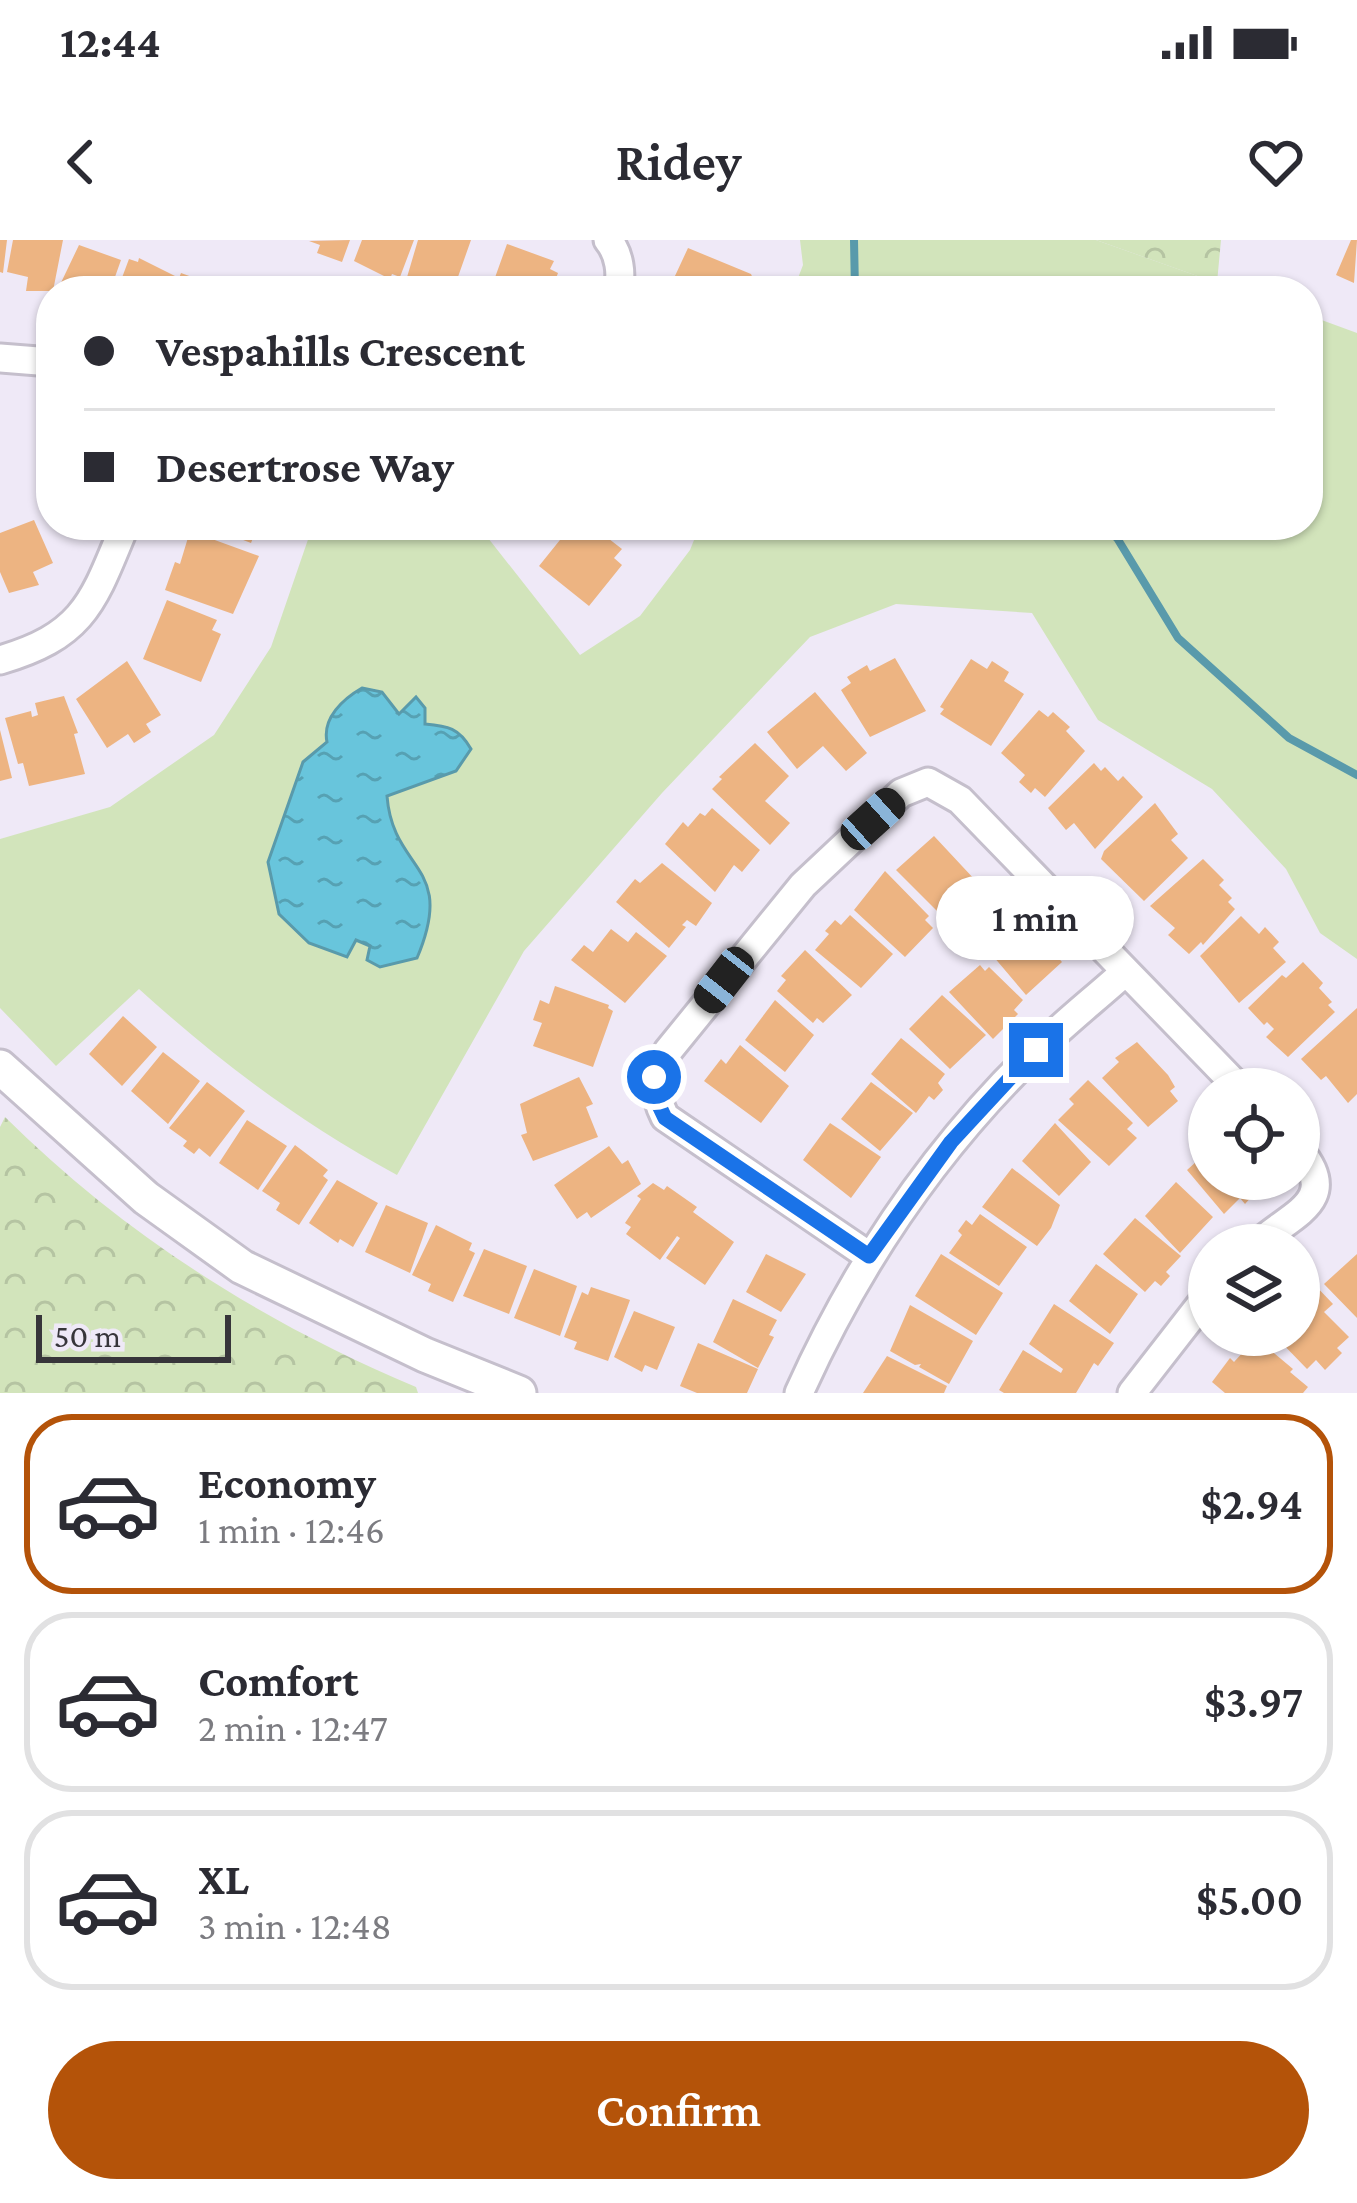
<!DOCTYPE html>
<html lang="en">
<head>
<meta charset="utf-8">
<style>
	:root { --surface:#fff; --page:#f7f7f7; --text:#2b2b33; --muted:#7c7c81; --line:#e1e1e2; --accent:#b45309 }
	body { margin:0; font-family:"Crimson Pro",serif; background:var(--page); color:var(--text); height:100vh; display:flex; flex-direction:column; font-size:45px; white-space:nowrap }
	* { box-sizing:border-box; margin:0 }
	p { font-size:39px; color:var(--muted) }
	.icon { flex:none; width:66px; height:66px; fill:none; stroke:currentColor; stroke-width:2; stroke-linecap:round; stroke-linejoin:round }
	.map { position:relative; height:1153px; overflow:hidden }
	.panel { display:flex; flex-direction:column; background:var(--surface); flex:1 }
	.panel>* { flex:none }
	.top-card { position:absolute; left:36px; top:36px; width:1287px; height:264px; border-radius:48px; box-shadow:0 3px 9px #0004; display:grid; align-content:center; height:264px; padding:0 48px; background:var(--surface) }
	.tools { position:absolute; left:1188px; top:828px; display:grid; gap:24px }
	.tools a { display:grid; place-items:center; width:132px; height:132px; border-radius:50%; background:var(--surface); box-shadow:0 3px 9px #0004; font-size:60px }
	.scale { position:absolute; left:36px; bottom:30px; width:195px; box-sizing:border-box; padding-left:12px; border:6px solid #37353a; border-top:0; font-size:33px; line-height:42px; white-space:nowrap; color:#37353a; -webkit-text-stroke:9px #efe9f7; paint-order:stroke }
	.end { position:absolute; width:54px; height:54px; margin:-27px; border:15px solid #1a73e8; background:#fff; box-shadow:0 0 0 6px #fff }
	.from { border-radius:50% }
	.bubble { position:absolute; height:84px; border-radius:42px; background:var(--surface); box-shadow:0 3px 9px #0004; font-size:39px; font-weight:600; line-height:84px; text-align:center }
	.car { position:absolute; width:36px; height:72px; margin:-36px -18px; border-radius:15px; box-shadow:0 0 9px 3px #0007; background:linear-gradient(#222 24%,#8ab4d8 0 40%,#222 0 76%,#8ab4d8 0 86%,#222 0) }
	.top-card b { display:flex; align-items:center; gap:42px; height:114px; font-size:45px }
	.top-card b+b { border-top:3px solid var(--line) }
	.top-card i { width:30px; height:30px; background:var(--text) }
	ul { padding:21px 0 0; list-style:none }
	li { display:flex; align-items:center; gap:36px; height:180px; margin:0 24px 18px; padding:0 24px; border:6px solid var(--line); border-radius:48px }
	li div { flex:1 }
	li b { display:block; font-size:45px }
	li em { font-style:normal; font-weight:600 }
	li.on { border-color:var(--accent) }
	li>.icon { width:108px; height:108px; stroke-width:1.5 }
	.action { display:flex; gap:24px; margin-top:auto; padding:24px 48px }
	.action a { flex:1; height:138px; border-radius:72px; background:var(--accent); color:#fff; font-size:48px; font-weight:600; line-height:138px; text-align:center }
	.status { display:flex; justify-content:space-between; align-items:center; height:84px; padding:0 60px; background:var(--surface); direction:ltr }
	.status svg { height:33px; fill:currentColor }
	header { display:flex; justify-content:space-between; align-items:center; height:156px; padding:0 48px; background:var(--surface); font-size:54px; font-weight:600 }
	.map>svg:first-child { display:block }
	.grass { fill:#d2e4bb }
	.park { fill:url(#park-crowns) }
	.water { fill:url(#water-ripples); stroke:#599aab; stroke-width:3 }
	.lines { fill:none; stroke-linecap:round; stroke-linejoin:round }
	.stream { stroke:#599aab; stroke-width:8 }
	.building { fill:#edb482 }
	.minor-casing { stroke:#c5bfcc; stroke-width:33 }
	.tertiary-casing { stroke:#c5bfcc; stroke-width:39 }
	.minor { stroke:#fff; stroke-width:27 }
	.tertiary { stroke:#fff; stroke-width:33 }
	.route { stroke:#1a73e8; stroke-width:15 }
</style>
</head>
<body>
<div class="status"><b>12:44</b><svg viewBox="0 0 49 12"><path d="M0 12V9h3v3zM5 12V6h3v6zM10 12V3h3v9zM15 12V0h3v12zM26 1h20v11H26zM47 4h2v5h-2z"/></svg></div>
<header><svg class="icon" aria-label="back" viewBox="0 0 24 24"><path d="M15 5l-7 7 7 7"/></svg>Ridey<svg class="icon" aria-label="heart" viewBox="0 0 24 24"><path d="M12 20l-8-8c-3-5 5-10 8-4 3-6 11-1 8 4z"/></svg></header>
<div class="map">
<svg width="1357" height="1153" viewBox="0 0 1357 1153">
	<defs>
		<pattern id="park-crowns" width="20" height="18" patternUnits="userSpaceOnUse" patternTransform="scale(3)"><rect width="20" height="18" fill="#d2e4bb"/><path d="M2 6a3 3 0 1 1 6 0M12 15a3 3 0 1 1 6 0" fill="none" stroke="#b5c4a2"/></pattern>
		<pattern id="water-ripples" width="26" height="14" patternUnits="userSpaceOnUse" patternTransform="scale(3)"><rect width="26" height="14" fill="#68c5dc"/><path d="M2 4q2-2 4 0t4 0M15 11q2-2 4 0t4 0" fill="none" stroke="#56a1b3"/></pattern>
	</defs>
	<rect width="100%" height="100%" fill="#efe9f7"/>
	<path class="grass" d="M800,0H1096L1240,51H793L803,25Z
		M1308,75L1357,93V719L1320,693L1286,629L1212,549L1098,480L1032,373L896,364L810,397L662,553L524,711L397,935C299,882 222,824 139,749L56,826L0,768V599L110,567L214,495L271,407L313,285H468L481,289L580,415L640,376L690,310L700,285H1308Z"/>
	<path class="park" d="M1096,0H1221L1217,43Z
		M5,877C124,995 262,1082 416,1147L418,1153H0V887Z"/>
	<path class="water" d="M362,448L382,452L399,474L416,457L425,468V484C448,486 459,488 471,509L456,531L387,556C393,633 457,623 417,718L380,727L367,720L370,706L356,700L347,717L309,703L279,674L268,622L303,522L327,502C322,478 343,459 362,448Z"/>
	<g class="lines">
		<path class="stream" d="M854,0L855,51
			M1097,285L1117,298L1178,398L1289,498L1357,535"/>
	</g>
	<path class="building" d="M0,0H7L3,33L0,32Z
		M13,0H63L53,51H26L28,37L7,32Z
		M350,0L342,22L317,13L320,5L309,1Z
		M362,0H414L400,37L392,34L390,39L354,21Z
		M418,0H471L453,51H424L405,44Z
		M1351,0H1357L1354,43L1336,35Z
		M507,4L554,21L550,29L558,33L552,49L505,51L492,46Z
		M79,5L121,20L110,51H57Z
		M688,8L751,34L754,41L750,51H668Z
		M139,18L175,36L169,51H117L129,19L138,22Z
		M181,33L228,50V51H174Z
		M34,280L53,323L33,332L39,345L9,353L0,332V293Z
		M204,285H258L251,303Z
		M572,285H591L622,309L614,318L622,325L589,366L539,326Z
		M190,291L259,316L233,374L165,350L175,322L180,324Z
		M167,360L217,380L212,390L221,394L201,442L143,419Z
		M895,418L926,471L870,497L841,450L851,443L847,437L867,425L870,431Z
		M971,419L987,429L992,421L1009,432L1004,441L1024,454L991,506L940,474L944,469L940,467Z
		M127,421L161,475L146,484L151,492L134,503L128,494L107,508L76,459Z
		M815,452L867,513L846,531L823,506L797,529L767,492Z
		M64,456L78,493L74,494L85,534L29,546L23,523L18,524L5,478L31,471L32,477L38,475L35,463Z
		M1039,470L1048,477L1053,472L1070,487L1066,491L1085,511L1045,557L1035,548L1031,553L1019,542L1025,535L1001,513Z
		M0,490L12,538L0,541Z
		M755,503L789,536L765,561L790,583L770,605L712,549L722,539L719,537Z
		M1094,523L1101,531L1105,527L1118,541L1123,536L1143,557L1095,609L1074,583L1066,590L1048,568Z
		M1155,563L1178,594L1171,600L1188,618L1144,661L1101,619L1104,611Z
		M712,568L760,610L742,632L734,625L715,652L665,604L683,582L688,587L700,573L705,576Z
		M934,596L976,641L940,674L896,630Z
		M1203,619L1224,640L1219,645L1232,658L1228,662L1235,669L1203,705L1201,702L1189,714L1168,695L1175,688L1150,666Z
		M662,623L712,663L696,686L687,680L682,685L686,687L669,708L616,662L635,639L640,643Z
		M885,631L929,676L925,680L933,688L905,717L854,670Z
		M850,675L893,714L861,748L815,710L829,694L825,691L835,680L841,685Z
		M1241,676L1259,694L1265,687L1279,702L1273,708L1286,722L1239,763L1200,716Z
		M1028,684L1062,722L1026,755L993,716Z
		M611,689L628,702L636,692L667,716L625,763L571,720L584,705L593,712Z
		M805,710L852,755L823,783L817,778L813,783L777,751L786,740L781,736Z
		M1303,722L1323,743L1319,748L1332,762L1328,765L1335,772L1288,817L1266,797L1274,789L1267,782L1264,785L1248,768L1282,735L1286,738Z
		M980,725L985,731L989,727L1023,760L1014,770L1018,774L993,799L949,752Z
		M555,746L609,765L608,768L613,771L593,827L533,806L542,783L533,780L540,760L549,764Z
		M942,755L986,795L950,829L909,789Z
		M775,760L814,795L785,832L745,800Z
		M1357,768V854L1348,863L1326,836L1321,840L1301,819Z
		M123,776L157,807L122,846L89,814Z
		M901,798L945,834L938,843L943,850L934,860L929,856L916,873L871,834Z
		M1137,802L1168,835L1175,847L1170,851L1178,861L1148,887L1102,838L1119,822L1115,818Z
		M740,805L789,846L761,883L704,841L721,819L726,824Z
		M163,812L200,841L168,884L131,851Z
		M579,837L593,864L586,867L598,897L533,921L521,895L527,893L520,864Z
		M1088,840L1133,883L1127,889L1137,898L1109,926L1058,880L1074,864L1069,859Z
		M207,842L245,871L210,917L199,908L194,914L183,906L187,901L169,888Z
		M871,842L913,873L880,911L841,879Z
		M247,880L287,906L258,950L219,923Z
		M830,883L881,917L851,958L803,920Z
		M1055,883L1091,922L1059,956L1022,921Z
		M1209,899V939H1259L1263,944L1245,964L1240,958L1224,974L1187,930L1197,921L1192,915Z
		M295,905L328,930L323,936L328,940L299,985L276,970L280,963L262,951Z
		M609,906L622,924L628,920L641,944L591,978L587,972L577,979L554,945Z
		M1012,928L1060,965L1051,988L1037,1006L982,967Z
		M337,940L378,963L353,1007L340,999L338,1003L309,983Z
		M1176,942L1213,977L1180,1013L1145,976Z
		M653,943L664,950L667,946L697,967L693,972L734,1002L705,1045L666,1018L680,998L677,996L660,1020L626,994L631,987L625,983L641,959L637,956Z
		M386,965L428,983L410,1033L365,1012Z
		M980,974L1027,1007L999,1046L949,1013L962,995L958,991L966,980L972,985Z
		M1135,978L1181,1016L1166,1032L1170,1036L1161,1046L1155,1041L1145,1052L1103,1014Z
		M436,985L472,1003L469,1010L475,1013L453,1062L428,1051L431,1044L412,1035Z
		M484,1009L527,1026L509,1074L463,1056Z
		M766,1014L806,1034L781,1072L746,1052Z
		M941,1014L1003,1053L976,1095L915,1056Z
		M1357,1014V1078L1324,1044Z
		M1096,1024L1138,1054L1110,1094L1069,1061Z
		M534,1029L577,1046L560,1096L514,1078Z
		M1313,1043L1333,1064L1324,1072L1349,1097L1337,1108L1342,1113L1325,1130L1316,1120L1307,1129L1274,1095H1299V1057Z
		M591,1047L630,1060L608,1121L574,1109L577,1102L564,1097L582,1052L588,1055Z
		M733,1059L777,1080L769,1095L774,1097L758,1128L713,1102Z
		M1054,1064L1114,1103L1098,1126L1094,1123L1076,1153H1004L999,1150L1023,1110L1061,1133L1063,1129L1029,1104Z
		M910,1065L973,1101L949,1144L919,1127L921,1124L915,1125L890,1111Z
		M634,1071L675,1087L657,1130L645,1125L642,1132L614,1117Z
		M1256,1098L1293,1129L1290,1132L1308,1147L1303,1153H1225L1212,1142L1230,1118L1234,1122Z
		M698,1103L758,1129L747,1153H697L680,1146Z
		M887,1116L947,1146L944,1153H863Z"/>
	<g class="lines">
		<defs>
			<path id="minor" d="M608,0C619,13 623,35 617,51
				M0,118L51,122
				M0,420C85,395 93,362 125,285
				M1257,1005C1288,975 1343,962 1299,910
				M869,1016L665,877C652,850 654,837 668,811L803,645L901,553L928,542L960,560L1240,849
				M799,1153C856,1026 934,910 1035,812C1063,784 1095,759 1125,732
				M1132,1153L1209,1054"/>
			<path id="tertiary" d="M0,827L146,958L242,1027L425,1115L519,1153"/>
		</defs>
		<use href="#minor" class="minor-casing"/>
		<use href="#tertiary" class="tertiary-casing"/>
		<use href="#minor" class="minor"/>
		<use href="#tertiary" class="tertiary"/>
	</g>
	<g class="lines">
		<path class="route" d="M654,837L655,857L665,878L869,1016L951,902L1036,810"/>
	</g>
</svg>
<div class="tools">
<a><svg class="icon" aria-label="locate" viewBox="0 0 24 24"><circle cx="12" cy="12" r="6"/><path d="M12 2v4M12 18v4M2 12h4M18 12h4"/></svg></a>
<a><svg class="icon" aria-label="layers" viewBox="0 0 24 24"><path d="M12 4l9 5-9 5-9-5zM3 14l9 5 9-5"/></svg></a>
</div>
<div class="scale">50 m</div>
<i class="end from" style="left:654px;top:837px"></i>
<i class="end" style="left:1036px;top:810px"></i>
<div class="bubble" style="left:936px;top:636px;width:198px">1 min</div>
<i class="car" style="left:873px;top:579px;rotate:48deg"></i>
<i class="car" style="left:724px;top:740px;rotate:218deg"></i>
<div class="top-card">
<b><i class="from"></i>Vespahills Crescent</b>
<b><i></i>Desertrose Way</b>
</div>
</div>
<section class="panel">
<ul>
<li class="on"><svg class="icon" aria-label="car" viewBox="0 0 24 24"><path d="M5 17H2v-5l4-1 3-4h7l3 4 3 1v5h-3M9 17h6M6 11h13"/><circle cx="7" cy="17" r="2"/><circle cx="17" cy="17" r="2"/></svg><div><b>Economy</b><p>1 min · 12:46</p></div><em>$2.94</em></li>
<li><svg class="icon" aria-label="car" viewBox="0 0 24 24"><path d="M5 17H2v-5l4-1 3-4h7l3 4 3 1v5h-3M9 17h6M6 11h13"/><circle cx="7" cy="17" r="2"/><circle cx="17" cy="17" r="2"/></svg><div><b>Comfort</b><p>2 min · 12:47</p></div><em>$3.97</em></li>
<li><svg class="icon" aria-label="car" viewBox="0 0 24 24"><path d="M5 17H2v-5l4-1 3-4h7l3 4 3 1v5h-3M9 17h6M6 11h13"/><circle cx="7" cy="17" r="2"/><circle cx="17" cy="17" r="2"/></svg><div><b>XL</b><p>3 min · 12:48</p></div><em>$5.00</em></li>
</ul>
<div class="action"><a>Confirm</a></div>
</section>
</body>
</html>
